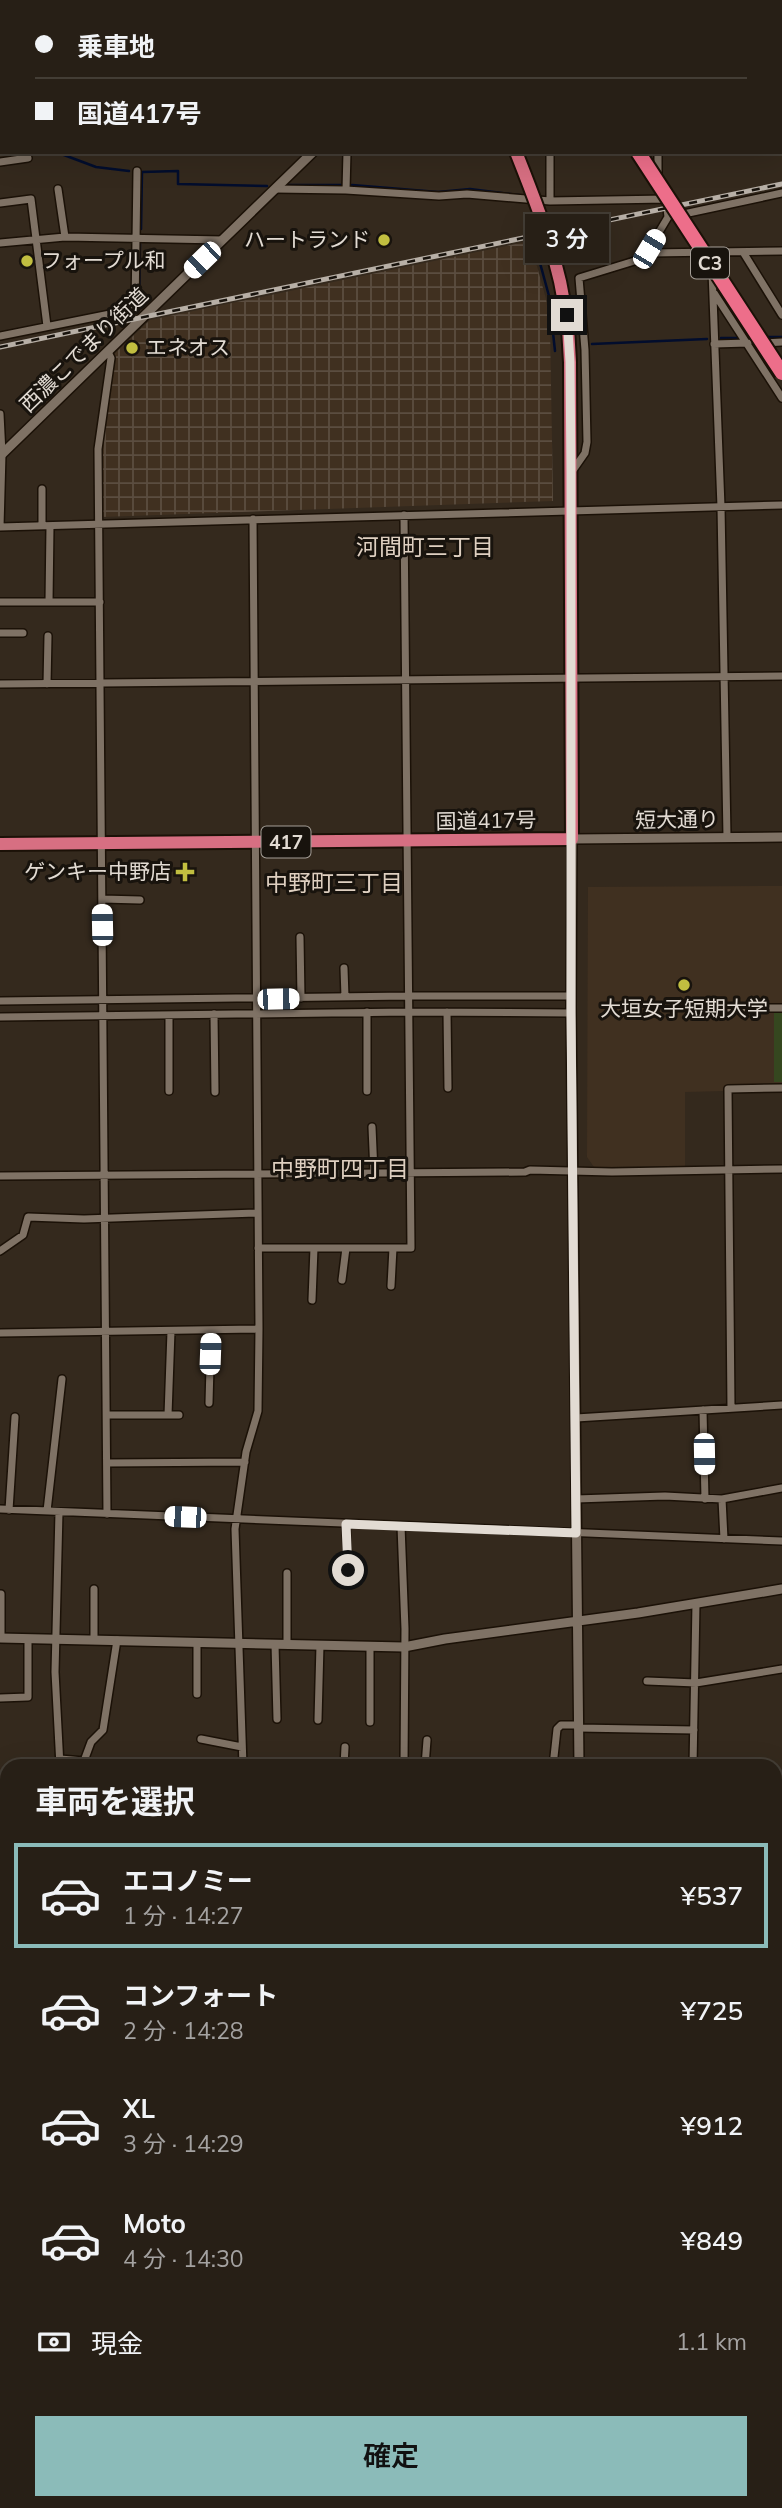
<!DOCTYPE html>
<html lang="ja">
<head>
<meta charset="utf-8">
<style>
	:root { --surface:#271f16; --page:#2f271f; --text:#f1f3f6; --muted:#a4a2a1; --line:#433d35; --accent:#8bbbb9 }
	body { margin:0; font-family:Mulish,"Noto Sans JP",sans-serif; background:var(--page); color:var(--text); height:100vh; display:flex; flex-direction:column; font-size:26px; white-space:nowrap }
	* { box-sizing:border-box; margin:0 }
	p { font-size:23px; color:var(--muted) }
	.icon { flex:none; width:38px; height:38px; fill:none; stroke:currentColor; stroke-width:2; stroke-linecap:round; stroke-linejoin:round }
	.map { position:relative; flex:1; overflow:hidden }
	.side { position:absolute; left:0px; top:1759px; width:782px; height:751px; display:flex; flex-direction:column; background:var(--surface); border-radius:21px 21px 0 0; box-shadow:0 7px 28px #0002,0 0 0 2px var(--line) }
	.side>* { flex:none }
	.hud { position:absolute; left:0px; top:0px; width:782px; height:154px; box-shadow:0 7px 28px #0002,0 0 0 2px var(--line); display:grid; align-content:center; height:154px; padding:0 35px; background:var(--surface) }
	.end { position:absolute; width:32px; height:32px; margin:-16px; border:9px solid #e2dbd3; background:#111; box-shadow:0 0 0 4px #111 }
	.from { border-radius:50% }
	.bubble { position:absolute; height:49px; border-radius:0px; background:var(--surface); box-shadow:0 7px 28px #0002,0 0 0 2px var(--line); font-size:23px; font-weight:600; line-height:49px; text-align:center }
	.car { position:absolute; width:21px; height:42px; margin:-21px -10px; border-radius:9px; box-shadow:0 0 5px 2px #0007; background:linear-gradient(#fff 24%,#345 0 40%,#fff 0 76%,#345 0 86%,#fff 0) }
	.hud b { display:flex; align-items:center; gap:24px; height:66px; font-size:26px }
	.hud b+b { border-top:2px solid var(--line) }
	.hud i { width:18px; height:18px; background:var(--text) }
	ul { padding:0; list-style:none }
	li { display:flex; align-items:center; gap:21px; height:105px; margin:0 14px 10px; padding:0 21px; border:4px solid transparent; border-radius:0px }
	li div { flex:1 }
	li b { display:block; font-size:26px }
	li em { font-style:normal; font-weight:600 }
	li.selected { border-color:var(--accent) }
	li>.icon { width:63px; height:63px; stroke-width:1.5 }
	h2 { padding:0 35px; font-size:32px; line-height:84px }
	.pay { display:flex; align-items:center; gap:18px; height:77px; padding:0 35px; font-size:26px }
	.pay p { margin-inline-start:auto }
	.action { display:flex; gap:14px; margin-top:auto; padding:14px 35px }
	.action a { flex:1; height:80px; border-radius:0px; background:var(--accent); color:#111; font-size:28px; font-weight:600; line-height:80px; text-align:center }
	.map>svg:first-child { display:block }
	.built { fill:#403020 }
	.industrial { fill:url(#industrial-grid) }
	.garden { fill:#35471f }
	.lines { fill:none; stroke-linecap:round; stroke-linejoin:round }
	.stream { stroke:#020d2d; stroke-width:2.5 }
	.minor-tunnel { stroke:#4e4438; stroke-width:7; stroke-dasharray:7 3.5; stroke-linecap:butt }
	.minor-casing { stroke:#1b1107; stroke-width:10 }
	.tertiary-casing { stroke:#1b1107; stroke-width:12 }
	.secondary-casing { stroke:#1b1107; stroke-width:14 }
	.trunk-casing { stroke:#1b1107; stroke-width:16 }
	.motorway-casing { stroke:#1b1107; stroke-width:18 }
	.minor { stroke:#7f7265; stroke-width:7 }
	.tertiary { stroke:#7f7265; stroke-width:9 }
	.secondary { stroke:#7f7265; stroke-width:10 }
	.trunk { stroke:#d76f82; stroke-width:12 }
	.motorway { stroke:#ed6e8a; stroke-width:14 }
	.rail-casing { stroke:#b7afa6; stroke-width:5 }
	.rail { stroke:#18130d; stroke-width:2.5; stroke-dasharray:8; stroke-linecap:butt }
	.trunk-bridge-casing { stroke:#1b1107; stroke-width:16; stroke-linecap:butt }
	.motorway-bridge-casing { stroke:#1b1107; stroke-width:18; stroke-linecap:butt }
	.trunk-bridge { stroke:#d76f82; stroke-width:12 }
	.motorway-bridge { stroke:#ed6e8a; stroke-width:14 }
	.route { stroke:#e2dbd3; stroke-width:9 }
	.poi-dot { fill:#c1be40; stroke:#18130d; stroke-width:2.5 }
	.labels { text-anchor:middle; stroke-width:6; stroke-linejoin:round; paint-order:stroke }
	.shield { fill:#18130d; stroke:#a59f98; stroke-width:2 }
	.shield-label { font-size:19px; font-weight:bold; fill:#e2dbd3 }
	.poi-label { font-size:21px; fill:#e2dbd3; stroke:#18130d; text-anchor:end }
	.street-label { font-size:21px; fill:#e2dbd3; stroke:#18130d }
	.neighbourhood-label { font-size:23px; fill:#decfc0; stroke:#18130d }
</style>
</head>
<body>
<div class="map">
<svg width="782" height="2508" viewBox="0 0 782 2508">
	<defs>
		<pattern id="industrial-grid" width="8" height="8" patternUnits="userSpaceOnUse" patternTransform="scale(1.75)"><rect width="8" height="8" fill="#403020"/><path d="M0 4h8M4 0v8" fill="none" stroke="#5b4d40"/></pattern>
	</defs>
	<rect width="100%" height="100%" fill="#34291d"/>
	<path class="built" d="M782,886V1084L725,1085L724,1091L685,1092V1166L594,1167L587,1157L588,887Z
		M102,2503L424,2502V2508H102Z"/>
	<path class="industrial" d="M530,241L546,299L550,327L553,501L101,517L103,431L113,355L150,320Z"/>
	<path class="garden" d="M774,1010H782V1082H774Z"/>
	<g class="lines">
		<path class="stream" d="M698,0V2
			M779,0V2
			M780,46H782
			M0,94L2,95
			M0,127L2,128
			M56,152L96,167L129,171
			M289,185H341
			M352,185L438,192L470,189L519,195
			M141,229L142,172L178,171V184L267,186
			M534,241L549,296L555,351
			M139,310L140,244
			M764,337H782
			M721,338H740
			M592,344L707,339"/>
		<path class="minor-tunnel" d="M491,0L492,2"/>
		<defs>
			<path id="minor" d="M140,0V2
				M296,0V2
				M583,0V2
				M657,0V2
				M732,0V2
				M440,2V0
				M498,2L501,0
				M780,16H782
				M0,55H2
				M780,115H782
				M550,152V201
				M658,152V177
				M0,162L28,158
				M58,189L65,237
				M275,189L346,190L439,196L467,194L550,201L666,199L668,217L649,249L641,259L579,278L585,350L587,442L585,453L571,473
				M346,190L347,152
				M0,203L31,199L47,326
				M679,215L782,193
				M0,243L65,237L222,240
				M649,249L651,253L782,251
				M743,252L782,315
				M712,271L721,507L727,837
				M714,293L782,398
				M0,336L135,309L137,171
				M764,343L782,342
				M714,344L748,343
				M0,414L2,454L0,527
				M42,526V489
				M0,527L782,505
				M0,602H100
				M49,602L50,526
				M0,633H23
				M0,684L782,676
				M47,684L48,636
				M102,899L140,900
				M300,937L301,998
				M344,968L345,997
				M0,1001L409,996H571
				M726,1008H782
				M367,1012V1091
				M447,1012L448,1088
				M214,1014L215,1092
				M0,1017L409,1012L571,1013
				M169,1091V1015
				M372,1127L374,1173
				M0,1176L525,1172L530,1170L612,1172L782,1169
				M258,1248H411L404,515
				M0,1251L23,1235L28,1217L84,1219L258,1213
				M342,1280L346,1248
				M391,1286L393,1248
				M312,1300L314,1248
				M0,1333L259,1329
				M209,1403L211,1330
				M731,1408L728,1089L782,1088
				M703,1410L705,1499
				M107,1415H179
				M168,1415L171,1331
				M576,1418L782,1405
				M107,1463L245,1462
				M576,1499L665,1496L722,1499L724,1539
				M722,1499L782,1488
				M0,1509L782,1541
				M9,1510L15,1417
				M47,1511L62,1379
				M59,1512L55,1672L60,1766
				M107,1514L98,449L111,358L108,352
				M346,1524L348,1570
				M401,1526L405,1629L404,1766
				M287,1573V1644
				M1,1638V1594
				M94,1640V1589
				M197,1642V1694
				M275,1644L277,1719
				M647,1681L696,1683L782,1669
				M0,1698L28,1697V1639
				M318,1720L320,1645
				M370,1722V1646
				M578,1728L694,1730
				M201,1739L242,1747
				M60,1759L84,1761L91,1742L103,1730L117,1640
				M84,1761L102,1764
				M243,1766L235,1529L246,1452L258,1411L259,1329L253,519
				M344,1766L345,1747
				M425,1766L427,1740
				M553,1766L557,1729L561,1725H578
				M693,1766L696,1603
				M775,1818L782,1819
				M0,1873L7,1874
				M775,1910L782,1911
				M0,1965L4,1964L7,1952
				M0,2031L7,2022
				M0,2049L7,2052
				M0,2100L7,2099
				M0,2140L7,2141
				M775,2142H782
				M0,2237L7,2236
				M775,2300H782
				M775,2309H782
				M0,2349L7,2350
				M775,2399H782
				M0,2440H7
				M549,2504L556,2508
				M96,2508V2502
				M431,2508V2502"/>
			<path id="tertiary" d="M0,456L313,152
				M0,1638L404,1647L445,1639L638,1613L782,1589
				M579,1766L571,1007L572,839L782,837
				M647,2502V2508"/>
			<path id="secondary" d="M458,0V2
				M775,2063L782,2062
				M0,2175L7,2174"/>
			<path id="trunk" d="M477,2L480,0
				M0,844L572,839L570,362"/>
			<path id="motorway" d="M539,0L540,2"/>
		</defs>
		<use href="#minor" class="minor-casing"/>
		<use href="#tertiary" class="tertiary-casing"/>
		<use href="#secondary" class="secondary-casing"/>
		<use href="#trunk" class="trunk-casing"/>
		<use href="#motorway" class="motorway-casing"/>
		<use href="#minor" class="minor"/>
		<use href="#tertiary" class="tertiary"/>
		<use href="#secondary" class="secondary"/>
		<use href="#trunk" class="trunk"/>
		<use href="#motorway" class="motorway"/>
		<defs>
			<path id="rail" d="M0,347L782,184"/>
		</defs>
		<use href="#rail" class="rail-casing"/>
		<use href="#rail" class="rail"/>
		<defs>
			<path id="trunk-bridge" d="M516,152C545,225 568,282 570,362"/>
			<path id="motorway-bridge" d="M638,152L782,373"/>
		</defs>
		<use href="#trunk-bridge" class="trunk-bridge-casing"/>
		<use href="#motorway-bridge" class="motorway-bridge-casing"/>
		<use href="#trunk-bridge" class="trunk-bridge"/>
		<use href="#motorway-bridge" class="motorway-bridge"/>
	</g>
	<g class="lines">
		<path class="route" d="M348,1570L346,1524L576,1533L571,1013V473L570,362L567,315"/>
	</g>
	<g class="poi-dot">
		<circle cx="384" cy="240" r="7"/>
		<circle cx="27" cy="261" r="7"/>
		<circle cx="132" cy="348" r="7"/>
		<path d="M181.5 861.5h7v7h7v7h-7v7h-7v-7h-7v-7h7z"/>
		<circle cx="684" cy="985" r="7"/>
	</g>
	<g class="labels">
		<g class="shield">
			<rect x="691" y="247.5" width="38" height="31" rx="5"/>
			<rect x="261.5" y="826.5" width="49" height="31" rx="5"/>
		</g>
		<g class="shield-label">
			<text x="710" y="270">C3</text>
			<text x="286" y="849">417</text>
		</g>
		<g class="poi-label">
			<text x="370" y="247">ハートランド</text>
			<text x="41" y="268" text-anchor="start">フォープル和</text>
			<text x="146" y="355" text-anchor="start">エネオス</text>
			<text x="171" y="879">ゲンキー中野店</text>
			<text x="684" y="1016" text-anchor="middle">大垣女子短期大学</text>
		</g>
		<g class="street-label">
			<text transform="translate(84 350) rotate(-44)" y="7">西濃こでまり街道</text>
			<text transform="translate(677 820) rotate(-1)" y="7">短大通り</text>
			<text transform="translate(486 821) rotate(-1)" y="7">国道417号</text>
		</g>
		<g class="neighbourhood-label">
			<text x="425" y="555">河間町三丁目</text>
			<text x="334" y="891">中野町三丁目</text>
			<text x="340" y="1177">中野町四丁目</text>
		</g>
	</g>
</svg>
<i class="end from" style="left:348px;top:1570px"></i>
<i class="end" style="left:567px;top:315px"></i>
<div class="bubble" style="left:525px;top:214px;width:84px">3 分</div>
<i class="car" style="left:649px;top:249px;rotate:31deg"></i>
<i class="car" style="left:202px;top:260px;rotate:226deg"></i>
<i class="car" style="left:102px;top:925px;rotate:359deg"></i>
<i class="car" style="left:278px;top:999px;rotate:89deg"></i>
<i class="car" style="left:210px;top:1354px;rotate:2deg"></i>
<i class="car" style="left:704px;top:1454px;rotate:179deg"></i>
<i class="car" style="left:185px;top:1517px;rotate:272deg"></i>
<div class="hud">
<b><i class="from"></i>乗車地</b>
<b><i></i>国道417号</b>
</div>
<section class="side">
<h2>車両を選択</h2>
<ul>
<li class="selected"><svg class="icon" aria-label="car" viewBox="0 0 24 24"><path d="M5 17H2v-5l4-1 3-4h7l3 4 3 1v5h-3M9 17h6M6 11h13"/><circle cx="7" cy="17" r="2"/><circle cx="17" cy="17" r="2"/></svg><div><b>エコノミー</b><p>1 分 · 14:27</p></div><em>¥537</em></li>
<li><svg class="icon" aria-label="car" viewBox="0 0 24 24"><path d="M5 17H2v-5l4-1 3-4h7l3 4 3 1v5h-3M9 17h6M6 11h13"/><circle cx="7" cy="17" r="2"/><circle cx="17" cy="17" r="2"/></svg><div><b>コンフォート</b><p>2 分 · 14:28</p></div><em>¥725</em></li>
<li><svg class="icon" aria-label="car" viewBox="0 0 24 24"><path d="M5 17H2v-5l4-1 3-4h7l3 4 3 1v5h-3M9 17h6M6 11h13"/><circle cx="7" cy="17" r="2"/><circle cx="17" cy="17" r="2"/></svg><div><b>XL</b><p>3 分 · 14:29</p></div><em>¥912</em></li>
<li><svg class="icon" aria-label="car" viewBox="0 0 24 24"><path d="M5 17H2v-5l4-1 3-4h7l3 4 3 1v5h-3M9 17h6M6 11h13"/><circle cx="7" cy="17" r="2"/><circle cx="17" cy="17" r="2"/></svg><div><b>Moto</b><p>4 分 · 14:30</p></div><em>¥849</em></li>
</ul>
<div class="pay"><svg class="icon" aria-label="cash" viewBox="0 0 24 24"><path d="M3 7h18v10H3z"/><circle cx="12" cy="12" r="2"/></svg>現金<p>1.1 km</p></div>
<div class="action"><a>確定</a></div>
</section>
</div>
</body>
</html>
